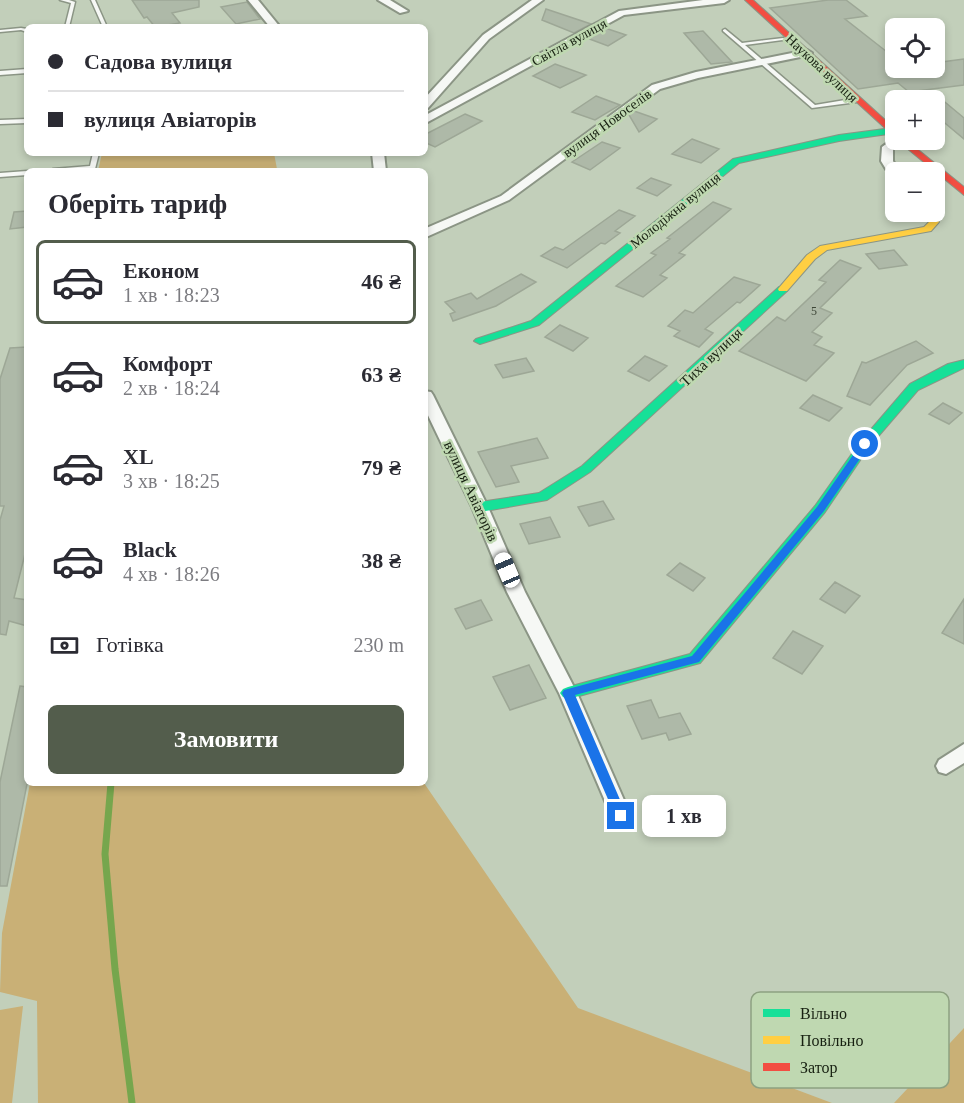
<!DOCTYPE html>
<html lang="uk">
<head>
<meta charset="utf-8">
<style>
	:root { --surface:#fff; --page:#f7f7f7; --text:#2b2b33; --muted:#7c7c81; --line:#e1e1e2; --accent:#535d4c }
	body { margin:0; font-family:"Times New Roman",serif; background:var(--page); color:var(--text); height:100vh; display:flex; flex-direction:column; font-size:22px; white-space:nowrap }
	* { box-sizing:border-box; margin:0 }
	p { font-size:20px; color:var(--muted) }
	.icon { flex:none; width:33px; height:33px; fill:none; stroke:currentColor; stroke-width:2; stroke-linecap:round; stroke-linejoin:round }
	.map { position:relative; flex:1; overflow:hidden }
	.drawer { position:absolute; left:24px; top:168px; width:404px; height:618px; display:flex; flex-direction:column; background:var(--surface); border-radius:9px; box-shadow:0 3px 9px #0003 }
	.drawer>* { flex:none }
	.top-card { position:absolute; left:24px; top:24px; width:404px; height:132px; border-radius:9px; box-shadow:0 3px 9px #0003; display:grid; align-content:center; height:132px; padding:0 24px; background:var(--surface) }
	.fabs { position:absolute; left:885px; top:18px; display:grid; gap:12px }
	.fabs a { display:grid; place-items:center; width:60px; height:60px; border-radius:9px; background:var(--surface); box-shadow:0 3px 9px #0003; font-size:30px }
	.end { position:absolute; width:27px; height:27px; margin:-14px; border:8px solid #1a73e8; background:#fff; box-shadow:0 0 0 3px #fff }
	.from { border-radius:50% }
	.bubble { position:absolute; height:42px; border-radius:9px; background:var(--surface); box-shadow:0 3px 9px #0003; font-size:20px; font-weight:700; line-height:42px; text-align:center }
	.car { position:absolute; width:18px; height:36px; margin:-18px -9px; border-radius:8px; box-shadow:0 0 4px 2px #0007; background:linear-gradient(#fff 24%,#345 0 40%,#fff 0 76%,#345 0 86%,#fff 0) }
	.top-card b { display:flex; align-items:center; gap:21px; height:57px; font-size:22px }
	.top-card b+b { border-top:2px solid var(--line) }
	.top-card i { width:15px; height:15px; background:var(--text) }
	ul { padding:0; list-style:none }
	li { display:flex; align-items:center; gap:18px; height:84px; margin:0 12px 9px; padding:0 12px; border:3px solid transparent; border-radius:9px }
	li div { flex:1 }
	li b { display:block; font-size:22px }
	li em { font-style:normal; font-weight:700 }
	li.on { border-color:var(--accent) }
	li>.icon { width:54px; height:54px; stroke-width:1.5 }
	h2 { padding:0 24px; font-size:27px; line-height:72px }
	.pay { display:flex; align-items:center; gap:15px; height:66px; padding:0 24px; font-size:22px }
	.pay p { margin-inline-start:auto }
	.primary-button { display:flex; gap:12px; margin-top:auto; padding:12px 24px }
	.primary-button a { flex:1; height:69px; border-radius:9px; background:var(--accent); color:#fff; font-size:24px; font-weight:700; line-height:69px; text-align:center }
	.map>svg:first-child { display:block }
	.green { fill:#c9b076 }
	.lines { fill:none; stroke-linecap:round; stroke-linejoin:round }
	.stream { stroke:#76a64d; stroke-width:7 }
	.building { fill:#aeb9a8; stroke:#9da796; stroke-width:1.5 }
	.lane-casing { stroke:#8b9585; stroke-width:3 }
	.street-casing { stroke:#8b9585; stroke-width:4 }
	.fast-casing { stroke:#8b9585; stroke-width:2 }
	.slow-casing { stroke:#8b9585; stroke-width:2 }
	.jam-casing { stroke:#8b9585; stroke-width:2 }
	.lane { fill:#f6f8f5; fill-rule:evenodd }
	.street { fill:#f6f8f5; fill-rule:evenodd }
	.fast { fill:#16e098; fill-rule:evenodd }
	.slow { fill:#ffcf43; fill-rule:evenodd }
	.jam { fill:#f24e42; fill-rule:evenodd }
	.route { fill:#1a73e8 }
	.labels { text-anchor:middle; stroke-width:5; stroke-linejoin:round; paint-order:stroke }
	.number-label { font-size:12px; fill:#3d4637 }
	.far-street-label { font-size:14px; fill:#172011; stroke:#bfd8b1 }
	.street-label { font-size:15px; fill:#172011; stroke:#bfd8b1 }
	.key { fill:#bfd8b1; stroke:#8da181; stroke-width:1.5 }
	.key-label { font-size:16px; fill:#172011 }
</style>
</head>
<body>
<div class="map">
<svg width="964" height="1103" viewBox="0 0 964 1103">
	<rect width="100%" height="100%" fill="#c2cfba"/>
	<path class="green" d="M102,153H274L277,169L281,171H98Z
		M30,783H424L578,1008L832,1103H38L37,1001L0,992L2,933Z
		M23,1006L12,1103H0V1010Z
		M964,1028V1103H894Z"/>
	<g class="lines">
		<path class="stream" d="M111,783L105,854L115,969L132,1103"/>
	</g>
	<path class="building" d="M132,0H199V7L172,13L180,23L155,27L147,17L144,18Z
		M828,0H846L867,16L845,19L896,59V68H934V63L964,59V85L909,92L898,83L858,89L770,8Z
		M247,2L260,19L236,24L221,7Z
		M546,9L591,24L574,33L542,20Z
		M605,28L626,35L608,46L587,38Z
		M703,31L732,62L711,64L684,33Z
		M555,64L586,75L560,88L533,76Z
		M934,93L964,118V139L934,114Z
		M596,96L620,105L595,120L572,112Z
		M634,111L657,119L639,132L629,115Z
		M465,114L482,121L435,147L424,142V135Z
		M692,139L719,149L701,163L672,154Z
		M602,142L620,148L590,170L572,162Z
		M651,178L671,185L657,196L637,188Z
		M713,202L731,209L679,253L685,255L660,275L667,278L643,297L616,286L656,255L651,253L670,239L667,238Z
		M619,210L635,216L615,231L620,233L605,244L601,243L567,268L541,256L555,247L563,250Z
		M27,211V227L10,229L14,212Z
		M894,250L907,265L879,269L866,254Z
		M840,260L861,268L820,308L832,313L812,332L822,337L814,345L834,353L806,381L739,351L777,317L785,321L826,282L819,280Z
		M521,274L536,282L496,306L453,321L450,314L455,312L445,302L471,293L477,299Z
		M734,277L760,285L740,303L737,302L705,329L713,333L699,347L674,336L680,331L668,326L685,310L693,313Z
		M560,325L588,338L573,351L545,337Z
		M916,341L933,353L907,365L870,405L847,396L862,362L866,363Z
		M27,347V546L14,598L27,600V626L9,621L6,635L0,634V520L4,506H0V379L10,348Z
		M645,356L667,366L649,381L628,371Z
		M526,358L534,371L503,378L495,365Z
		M813,395L842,408L829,421L800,408Z
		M943,403L962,413L949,424L929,414Z
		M537,438L548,458L511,466L519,482L496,487L478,452Z
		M603,501L614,519L589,526L578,507Z
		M550,517L560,537L529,544L520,524Z
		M680,563L705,578L693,591L667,575Z
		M835,582L860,596L845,613L820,599Z
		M964,599V644L942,633Z
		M481,600L492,620L466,629L455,609Z
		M793,631L823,646L802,674L773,658Z
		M529,665L546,698L510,710L493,677Z
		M20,686L27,687V784L7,886H0V782Z
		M651,700L659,718L680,713L691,734L669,740L666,733L642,739L627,706Z"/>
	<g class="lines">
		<defs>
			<path id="lane" d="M60,0H69L75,2L69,27H65L71,3Z
				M91,0H95L107,27H103Z
				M21,28L27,29V32L21,30L0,32V30Z
				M725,29L742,43L792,37V39H790L745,45L815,105L857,98L860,100L857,102L812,108L723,31V30Z
				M27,69V73L0,75V71Z
				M27,119V123L0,124V120Z
				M93,153H99L95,169L50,171L53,169L90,166Z
				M27,171V175L0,177V173Z"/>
			<path id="street" d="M248,0H258L280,27H270Z
				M378,0H390L408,11L400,13Z
				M532,0H543L489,39L428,108L424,109V99L483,35Z
				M703,0H729L724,3L624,15L424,124V116L619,11Z
				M807,50L812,53L810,55L698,78L660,89L509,200L424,238V229L501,196L652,85L696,72Z
				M896,137V140H903L893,148V161L899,172H896V180L892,179L881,161L882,147Z
				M372,153H384L386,171H374Z
				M424,391L431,392L433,395L488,507L525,592L577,693L631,816L628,822L621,825L614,822L559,693L507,592L472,507L424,407Z
				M964,744V763L946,774L939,772L936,766L939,760Z"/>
			<path id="fast" d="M892,128L895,129V133L839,141L739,163L539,325L480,344L474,341L476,339L531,321L733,159L839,135Z
				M783,286L788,289L787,291L590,472L547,500L480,512L475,510L473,507L480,502L539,493L582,466L779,287Z
				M964,360V368L918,390L869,447L825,512L700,663L568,699L563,697L560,693L563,689L568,687L690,654L815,506L861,441L910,384L948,364Z"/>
			<path id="slow" d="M934,211L939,222L931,231L827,250L815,259L787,291H779L778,289L807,255L820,246L924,227L929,222L925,212Z"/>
			<path id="jam" d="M745,0H753L896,130V138Z
				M897,140H906L964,187V195Z"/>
		</defs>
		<use href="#lane" class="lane-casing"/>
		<use href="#street" class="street-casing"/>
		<use href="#fast" class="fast-casing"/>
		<use href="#slow" class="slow-casing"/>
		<use href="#jam" class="jam-casing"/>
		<use href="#lane" class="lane"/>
		<use href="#street" class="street"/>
		<use href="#fast" class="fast"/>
		<use href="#slow" class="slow"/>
		<use href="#jam" class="jam"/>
	</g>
	<path class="route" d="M862,442L870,444L824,511L699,662L575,695L627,816L621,822L617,820L562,693L564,690L692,656L817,507Z"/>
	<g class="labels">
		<g class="number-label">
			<text x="814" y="315">5</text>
		</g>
		<g class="far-street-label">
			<text transform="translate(569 42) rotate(-29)" y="5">Світла вулиця</text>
			<text transform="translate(822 68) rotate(43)" y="5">Наукова вулиця</text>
			<text transform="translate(607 123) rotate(-36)" y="5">вулиця Новоселів</text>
			<text transform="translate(675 210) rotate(-39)" y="5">Молодіжна вулиця</text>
		</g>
		<g class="street-label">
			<text transform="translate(711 357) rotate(-43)" y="5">Тиха вулиця</text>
			<text transform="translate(471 491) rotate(65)" y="5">вулиця Авіаторів</text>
		</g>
	</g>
	<rect x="751" y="992" width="198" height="96" rx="9" class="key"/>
	<rect x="763" y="1009" width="27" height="8" fill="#16e098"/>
	<rect x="763" y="1036" width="27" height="8" fill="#ffcf43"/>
	<rect x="763" y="1063" width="27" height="8" fill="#f24e42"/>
	<g class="key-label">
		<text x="800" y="1019">Вільно</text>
		<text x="800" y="1046">Повільно</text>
		<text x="800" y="1073">Затор</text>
	</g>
</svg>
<div class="fabs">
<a><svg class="icon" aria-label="locate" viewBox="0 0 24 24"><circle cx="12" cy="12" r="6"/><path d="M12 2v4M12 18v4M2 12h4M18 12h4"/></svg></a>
<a>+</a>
<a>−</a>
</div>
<i class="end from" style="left:865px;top:444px"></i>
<i class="end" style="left:621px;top:816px"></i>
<div class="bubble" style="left:642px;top:795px;width:84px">1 хв</div>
<i class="car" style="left:507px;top:570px;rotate:337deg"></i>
<div class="top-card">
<b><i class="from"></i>Садова вулиця</b>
<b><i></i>вулиця Авіаторів</b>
</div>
<section class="drawer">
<h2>Оберіть тариф</h2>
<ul>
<li class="on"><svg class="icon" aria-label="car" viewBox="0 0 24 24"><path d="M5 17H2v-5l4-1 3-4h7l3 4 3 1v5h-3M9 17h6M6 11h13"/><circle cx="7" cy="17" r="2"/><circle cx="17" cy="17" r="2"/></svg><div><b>Економ</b><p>1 хв · 18:23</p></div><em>46 ₴</em></li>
<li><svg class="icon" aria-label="car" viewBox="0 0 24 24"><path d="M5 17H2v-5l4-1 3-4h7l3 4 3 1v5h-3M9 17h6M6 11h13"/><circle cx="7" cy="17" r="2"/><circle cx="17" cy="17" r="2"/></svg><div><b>Комфорт</b><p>2 хв · 18:24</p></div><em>63 ₴</em></li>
<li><svg class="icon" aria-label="car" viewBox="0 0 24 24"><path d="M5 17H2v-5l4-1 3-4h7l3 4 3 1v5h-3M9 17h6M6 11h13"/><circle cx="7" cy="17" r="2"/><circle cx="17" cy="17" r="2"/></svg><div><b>XL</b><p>3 хв · 18:25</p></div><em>79 ₴</em></li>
<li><svg class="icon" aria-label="car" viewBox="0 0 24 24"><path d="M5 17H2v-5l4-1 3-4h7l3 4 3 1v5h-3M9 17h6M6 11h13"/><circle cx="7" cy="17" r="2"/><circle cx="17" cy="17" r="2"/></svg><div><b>Black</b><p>4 хв · 18:26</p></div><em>38 ₴</em></li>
</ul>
<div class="pay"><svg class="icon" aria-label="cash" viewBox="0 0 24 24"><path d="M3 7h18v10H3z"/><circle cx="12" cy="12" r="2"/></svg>Готівка<p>230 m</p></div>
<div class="primary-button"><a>Замовити</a></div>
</section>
</div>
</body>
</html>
